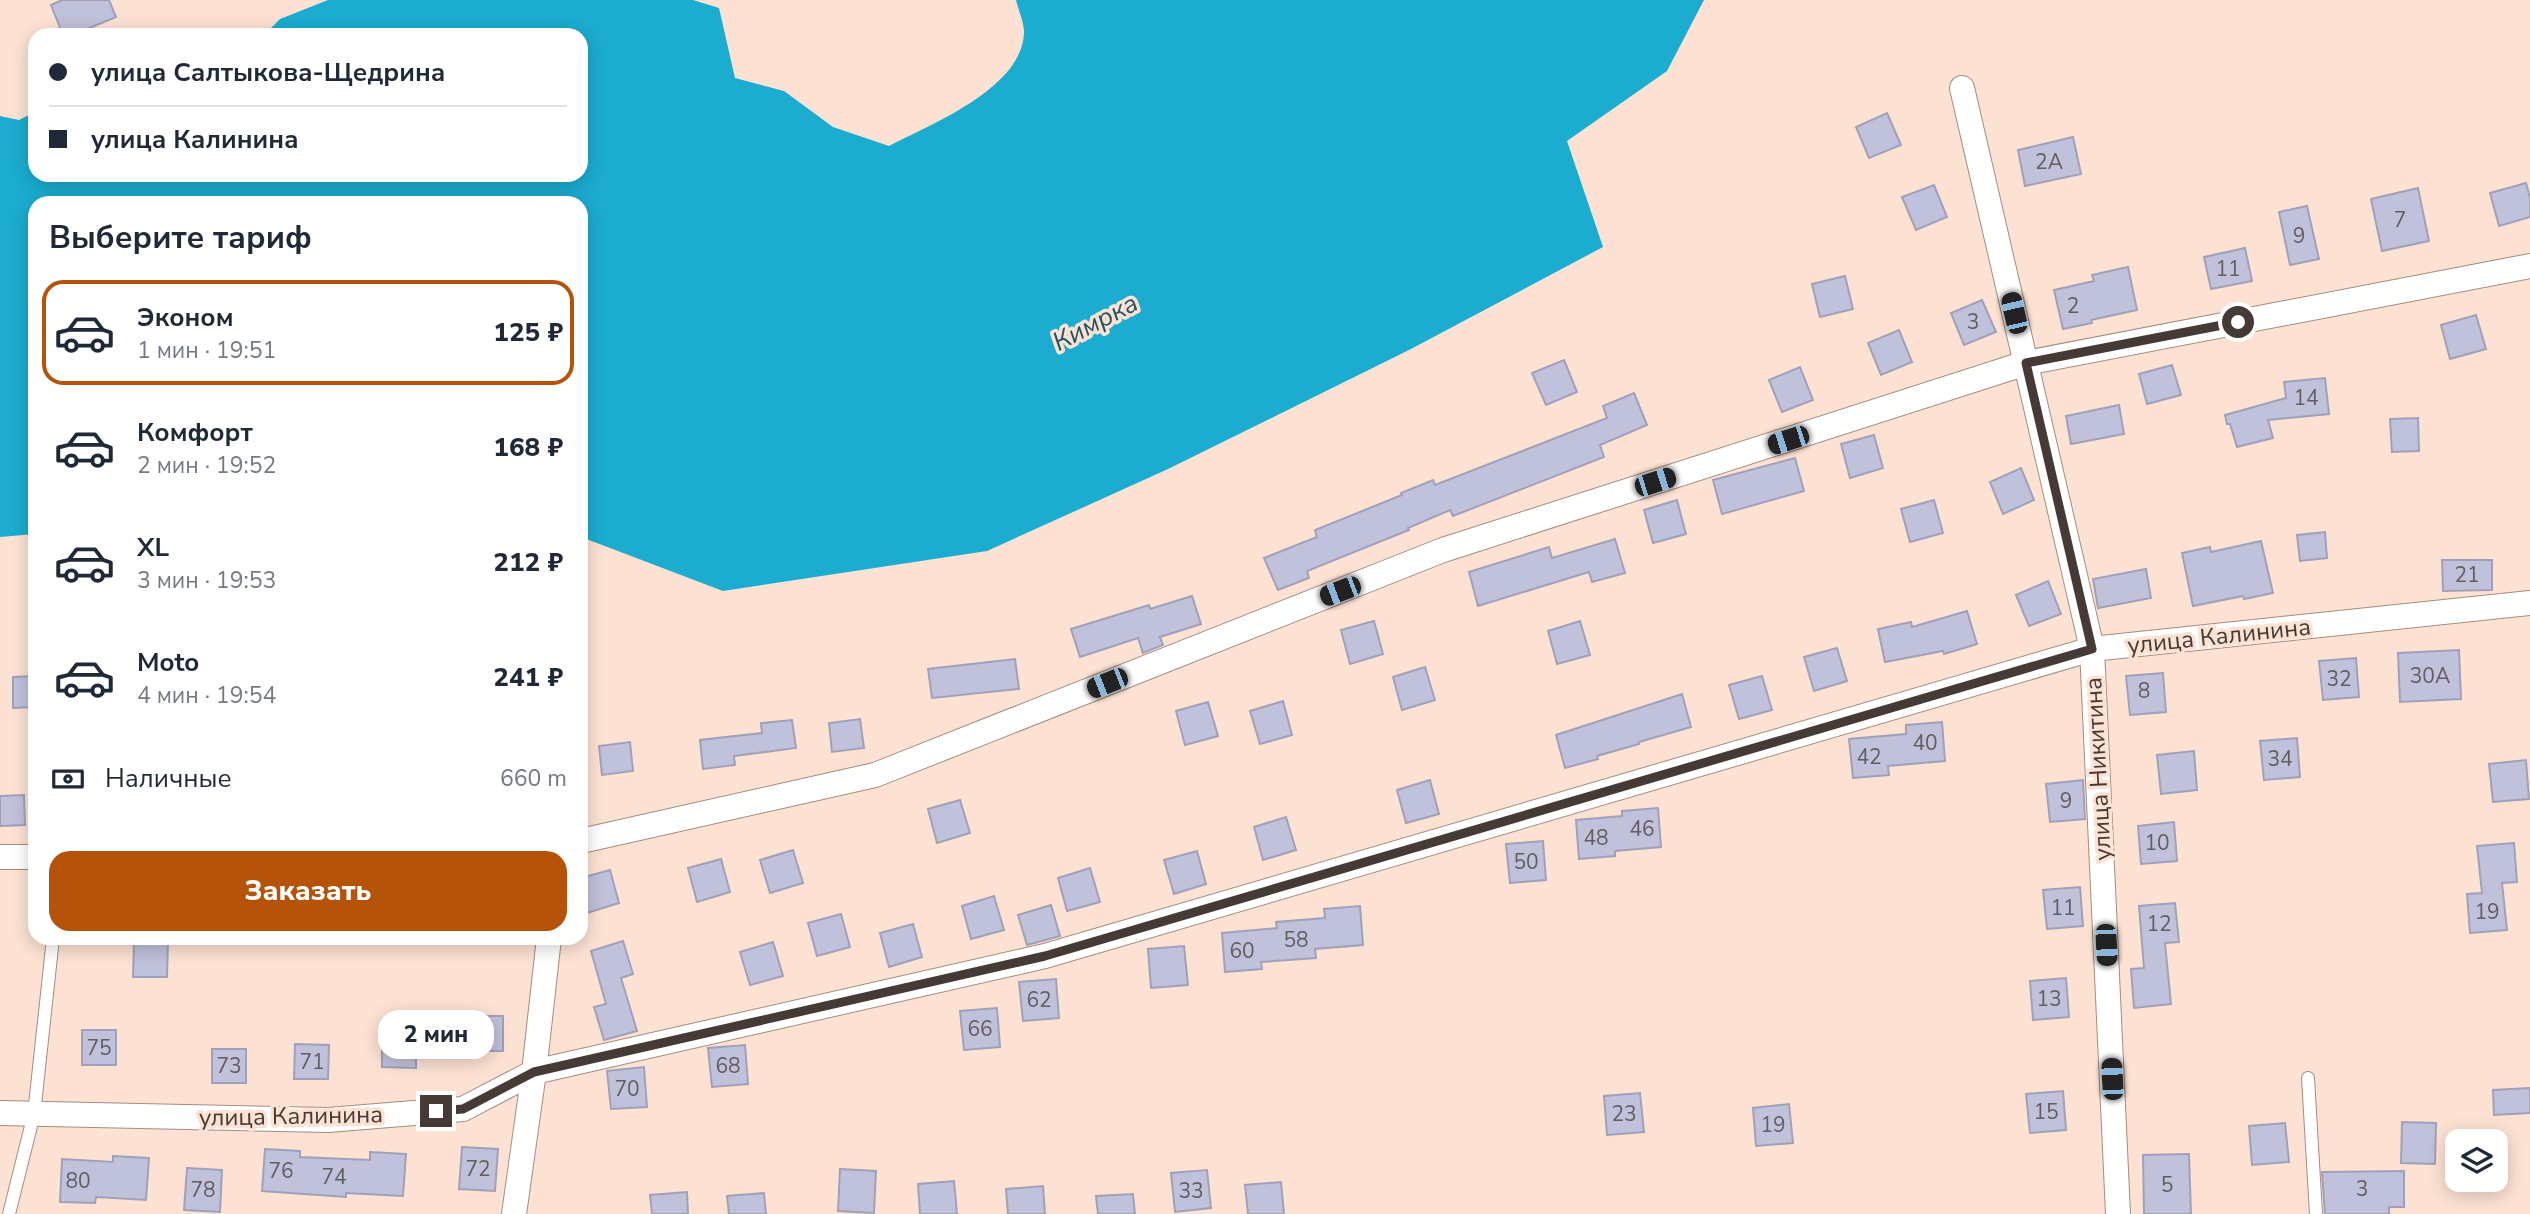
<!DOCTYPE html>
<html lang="ru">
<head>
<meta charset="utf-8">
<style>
	:root { --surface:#fff; --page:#f6f6f7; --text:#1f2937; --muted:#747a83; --line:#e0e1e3; --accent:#b45309 }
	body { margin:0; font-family:"Nunito Sans",sans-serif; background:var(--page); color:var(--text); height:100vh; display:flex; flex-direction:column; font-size:26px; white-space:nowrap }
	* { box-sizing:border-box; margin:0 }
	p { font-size:23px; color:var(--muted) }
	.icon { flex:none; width:38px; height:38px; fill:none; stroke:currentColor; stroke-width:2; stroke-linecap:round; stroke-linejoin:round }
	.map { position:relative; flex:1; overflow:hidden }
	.panel { position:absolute; left:28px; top:196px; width:560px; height:749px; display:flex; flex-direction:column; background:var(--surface); border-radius:21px; box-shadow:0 4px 18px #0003 }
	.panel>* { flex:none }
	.banner { position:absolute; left:28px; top:28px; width:560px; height:154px; border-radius:21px; box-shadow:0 4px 18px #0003; display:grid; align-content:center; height:154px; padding:0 21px; background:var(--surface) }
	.tools { position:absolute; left:2445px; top:1129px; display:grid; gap:14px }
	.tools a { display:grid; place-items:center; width:63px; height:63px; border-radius:14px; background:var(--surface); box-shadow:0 4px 18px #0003; font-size:35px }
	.end { position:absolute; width:32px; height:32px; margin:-16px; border:9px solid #453a35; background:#fff; box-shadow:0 0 0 4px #fff }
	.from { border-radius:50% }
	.bubble { position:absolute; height:49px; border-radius:21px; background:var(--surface); box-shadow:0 4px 18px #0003; font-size:23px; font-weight:800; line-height:49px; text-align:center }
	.car { position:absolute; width:21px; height:42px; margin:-21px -10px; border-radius:9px; box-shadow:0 0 5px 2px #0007; background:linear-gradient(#222 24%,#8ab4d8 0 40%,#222 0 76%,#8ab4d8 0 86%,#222 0) }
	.banner b { display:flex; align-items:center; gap:24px; height:66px; font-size:26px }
	.banner b+b { border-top:2px solid var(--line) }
	.banner i { width:18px; height:18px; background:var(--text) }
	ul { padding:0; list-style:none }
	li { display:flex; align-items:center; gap:21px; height:105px; margin:0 14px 10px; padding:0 7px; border:4px solid transparent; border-radius:21px }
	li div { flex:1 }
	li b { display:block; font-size:26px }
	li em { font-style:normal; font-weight:800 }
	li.current { border-color:var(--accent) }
	li>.icon { width:63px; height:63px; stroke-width:1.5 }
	h2 { padding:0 21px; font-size:32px; line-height:84px }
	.pay { display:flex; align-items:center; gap:18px; height:77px; padding:0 21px; font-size:26px }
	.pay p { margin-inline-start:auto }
	.cta { display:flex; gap:14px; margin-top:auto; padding:14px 21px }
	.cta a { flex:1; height:80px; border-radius:21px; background:var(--accent); color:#fff; font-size:28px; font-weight:800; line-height:80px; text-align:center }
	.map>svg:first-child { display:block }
	.water { fill:#1bacd0 }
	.building { fill:#c0c1da; stroke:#a0a1b9; stroke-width:2 }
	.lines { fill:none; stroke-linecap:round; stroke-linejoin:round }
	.lane-casing { stroke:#a48c7f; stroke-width:14 }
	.street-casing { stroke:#a48c7f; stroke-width:26 }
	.lane { stroke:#fff; stroke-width:12 }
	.street { stroke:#fff; stroke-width:24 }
	.route { stroke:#453a35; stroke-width:9 }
	.labels { text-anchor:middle; stroke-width:7; stroke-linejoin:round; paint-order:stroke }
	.number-label { font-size:21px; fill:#645c5e }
	.street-label { font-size:24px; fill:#453a35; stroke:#fde2d4 }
	.water-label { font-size:26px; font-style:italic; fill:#205564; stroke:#fde2d4 }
</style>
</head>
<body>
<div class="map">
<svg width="2530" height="1214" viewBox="0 0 2530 1214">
	<rect width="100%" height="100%" fill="#fde2d4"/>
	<path class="water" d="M328,0H693L719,8L735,78L784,91L833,127L889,146C931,124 1023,88 1024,32C1024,22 1018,9 1016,0H1704L1667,71L1567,141L1603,247L1409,350L1168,469L987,551L723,591L581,537V203H35V534L0,537V116L19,120L35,112V175H581V35H264L280,19Z"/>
	<path class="building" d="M62,0H109L116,17L73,35H63L51,5Z
		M1887,113L1901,145L1869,158L1856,127Z
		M2073,137L2081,174L2025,186L2018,150Z
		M2526,183L2530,198V217L2499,226L2490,193Z
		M1934,185L1947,217L1916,230L1902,197Z
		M2418,188L2429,241L2382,251L2371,199Z
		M2307,206L2319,259L2290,265L2279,212Z
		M2245,248L2252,281L2211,289L2204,257Z
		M2128,267L2137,310L2091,320L2092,323L2063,329L2054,290L2094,281L2092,275Z
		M1845,276L1853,309L1820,317L1812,284Z
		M1982,300L1996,332L1964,345L1951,313Z
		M2476,315L2486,349L2450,359L2441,325Z
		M1899,330L1912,362L1881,375L1868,343Z
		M1564,360L1577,392L1546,405L1532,373Z
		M2172,365L2181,395L2147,404L2139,374Z
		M1800,367L1813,400L1782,412L1769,380Z
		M2325,378L2329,414L2268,420L2273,438L2237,447L2230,424H2227L2225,415L2286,398L2284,382Z
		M1634,393L1647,425L1600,445L1604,457L1453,516L1450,510L1408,528L1409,530L1307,571L1309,578L1278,590L1264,558L1317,537L1315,530L1402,495L1401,493L1433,480L1435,485L1607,418L1603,406Z
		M2119,405L2124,434L2071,444L2066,416Z
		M2418,418L2419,451L2392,452L2390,419Z
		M1874,435L1883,468L1850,478L1841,444Z
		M1795,458L1804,491L1722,514L1713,480Z
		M2021,468L2034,500L2003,514L1990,482Z
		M1677,500L1686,534L1653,543L1644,510Z
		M1934,500L1943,533L1910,542L1901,509Z
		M2325,532L2327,558L2300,561L2297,535Z
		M1615,539L1625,573L1592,582L1589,572L1478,606L1469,572L1549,547L1552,558Z
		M2261,541L2273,593L2244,599L2243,596L2193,606L2182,553L2210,547L2211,552Z
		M2442,560H2492V590L2443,591Z
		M2146,569L2151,598L2098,608L2093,579Z
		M2048,581L2061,614L2029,626L2016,595Z
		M1192,596L1201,624L1160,637L1163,645L1143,653L1138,638L1080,657L1071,629L1149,605L1150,609Z
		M1967,611L1977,644L1944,654L1943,651L1885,662L1878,629L1911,622L1912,627Z
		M1374,621L1383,654L1350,664L1341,630Z
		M1580,621L1590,655L1557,664L1548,631Z
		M1837,648L1847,681L1814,691L1804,657Z
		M2459,650L2461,699L2400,702L2398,653Z
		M2356,658L2359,697L2323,700L2319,661Z
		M1015,659L1019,689L932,698L928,669Z
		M1425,667L1435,700L1402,710L1393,677Z
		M2163,673L2166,712L2130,715L2126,676Z
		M35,676V707L13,708V677Z
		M1762,676L1772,710L1739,719L1729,685Z
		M1682,694L1691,727L1639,742V744L1597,756L1598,759L1565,768L1556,735Z
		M1283,701L1292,735L1260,744L1250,711Z
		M1208,702L1218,736L1185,745L1176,711Z
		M860,719L864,748L832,752L829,723Z
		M792,720L796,748L734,756L735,765L703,769L700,740L762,733L761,723Z
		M1942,722L1945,761L1888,766L1889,775L1853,778L1849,739L1906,734V725Z
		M2297,738L2300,777L2264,780L2260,741Z
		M630,742L633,771L602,775L599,746Z
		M2194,751L2197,790L2161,794L2157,755Z
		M2526,760L2529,799L2493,802L2489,764Z
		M1430,780L1439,814L1406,823L1397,790Z
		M2083,780L2085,819L2050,822L2046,784Z
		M24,795L25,825L0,826V796Z
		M960,800L970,833L937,843L928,809Z
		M1658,808L1661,847L1615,851V856L1579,859L1576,820L1622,816V811Z
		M1286,817L1296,850L1263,860L1254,827Z
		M2174,822L2177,861L2141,864L2138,826Z
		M1543,841L1546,880L1510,883L1506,844Z
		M2514,843L2517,882L2502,883L2507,930L2470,933L2467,894L2482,893L2477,846Z
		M793,850L803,883L770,893L760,860Z
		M1197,851L1206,884L1174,894L1164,860Z
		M721,859L730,892L697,902L688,868Z
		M1090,868L1100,902L1067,911L1058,878Z
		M610,870L619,903L587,913L581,893V878Z
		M2080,887L2083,926L2047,929L2043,890Z
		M994,896L1004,930L971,939L962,906Z
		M2175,903L2179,942L2165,943L2171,1004L2134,1008L2131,969L2144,968L2139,906Z
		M1051,905L1060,936L1027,945L1018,915Z
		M1360,906L1363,945L1315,949L1316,958L1261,962L1262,969L1225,972L1222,933L1277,928L1276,922L1325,918L1324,909Z
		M841,914L850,947L817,956L808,923Z
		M913,924L922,957L889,967L880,933Z
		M623,941L633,974L621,978L637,1031L604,1040L594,1007L606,1004L591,951Z
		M134,942H168L167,977H133Z
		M773,942L783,976L750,985L740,952Z
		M1184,946L1188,985L1151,988L1148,949Z
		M2066,978L2069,1017L2033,1020L2030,981Z
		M1056,979L1059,1018L1023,1021L1019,982Z
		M997,1008L1000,1047L964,1050L960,1011Z
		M469,1016H503V1051H468Z
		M82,1030H116V1065H82Z
		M382,1032L416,1033V1068L382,1067Z
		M295,1044L329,1045L328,1079H294Z
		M745,1045L748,1084L712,1087L708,1048Z
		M212,1049H246V1083H212Z
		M644,1067L647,1107L611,1109L607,1071Z
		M2530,1088V1113L2494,1115L2493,1090Z
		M2063,1091L2066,1130L2030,1133L2026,1094Z
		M1640,1093L1644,1132L1607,1135L1604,1096Z
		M1789,1104L1793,1143L1756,1146L1753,1108Z
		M2402,1122L2436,1123L2435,1164L2401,1163Z
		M2285,1123L2289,1162L2252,1165L2249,1126Z
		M462,1147L498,1149L495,1191L459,1189Z
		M265,1149L300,1151V1157L370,1160V1152L406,1154L403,1196L346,1193V1197L262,1191Z
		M2189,1154L2191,1214H2144L2143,1155Z
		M113,1156L149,1158L146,1200L96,1197L95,1203L60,1202L62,1159L113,1162Z
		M187,1168L222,1170L220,1212L184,1210Z
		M840,1169L876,1171L874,1213L838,1211Z
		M1207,1170L1211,1208L1175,1212L1171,1173Z
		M2404,1171V1207H2389V1214H2325L2322,1172Z
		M954,1181L957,1214H920L918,1184Z
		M1281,1182L1284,1214H1248L1245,1185Z
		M1043,1186L1045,1214H1008L1006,1189Z
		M687,1192L688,1214H652L650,1195Z
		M764,1193L766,1214H729L727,1196Z
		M1133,1194L1135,1214H1098L1096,1196Z"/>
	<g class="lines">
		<defs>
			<path id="lane" d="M2308,1078L2316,1214
				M9,1214L34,1114L53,938"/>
			<path id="street" d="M1962,88L2092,649L2118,1214
				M581,841L875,775L1443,550L2026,363L2530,266
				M0,857H35
				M0,1113L328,1120L463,1109L534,1072L1045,956L2092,649L2530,603
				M514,1214L534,1072L549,938"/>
		</defs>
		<use href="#lane" class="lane-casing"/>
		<use href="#street" class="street-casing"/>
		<use href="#lane" class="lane"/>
		<use href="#street" class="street"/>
	</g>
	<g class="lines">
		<path class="route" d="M436,1111L463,1109L534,1072L1045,956L2092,649L2026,363L2238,322"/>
	</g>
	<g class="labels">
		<g class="number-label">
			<text x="2049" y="169">2А</text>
			<text x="2400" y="227">7</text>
			<text x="2299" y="243">9</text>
			<text x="2228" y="276">11</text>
			<text x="2073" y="313">2</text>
			<text x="1973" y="329">3</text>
			<text x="2306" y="405">14</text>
			<text x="2467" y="582">21</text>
			<text x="2430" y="683">30А</text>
			<text x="2339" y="686">32</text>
			<text x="2144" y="698">8</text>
			<text x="1925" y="750">40</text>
			<text x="1869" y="764">42</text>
			<text x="2280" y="766">34</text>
			<text x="2066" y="808">9</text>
			<text x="1642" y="836">46</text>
			<text x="1596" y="845">48</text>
			<text x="2157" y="850">10</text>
			<text x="1526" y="869">50</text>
			<text x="2063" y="915">11</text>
			<text x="2487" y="919">19</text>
			<text x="2159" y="931">12</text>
			<text x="1296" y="947">58</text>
			<text x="1242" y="958">60</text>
			<text x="2049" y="1006">13</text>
			<text x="1039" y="1007">62</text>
			<text x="980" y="1036">66</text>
			<text x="99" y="1055">75</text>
			<text x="312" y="1069">71</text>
			<text x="229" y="1073">73</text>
			<text x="728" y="1073">68</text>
			<text x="627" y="1096">70</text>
			<text x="2046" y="1119">15</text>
			<text x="1624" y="1121">23</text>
			<text x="1773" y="1132">19</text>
			<text x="478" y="1176">72</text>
			<text x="281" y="1178">76</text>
			<text x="334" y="1184">74</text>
			<text x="78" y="1188">80</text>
			<text x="2167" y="1192">5</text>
			<text x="2362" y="1196">3</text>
			<text x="203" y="1197">78</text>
			<text x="1191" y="1198">33</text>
		</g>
		<g class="street-label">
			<text transform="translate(2219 636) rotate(-6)" y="8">улица Калинина</text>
			<text transform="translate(2098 769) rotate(-93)" y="8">улица Никитина</text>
			<text transform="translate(291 1116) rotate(-1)" y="8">улица Калинина</text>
		</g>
		<g class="water-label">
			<text transform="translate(1095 322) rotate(-28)" y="9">Кимрка</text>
		</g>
	</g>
</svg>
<div class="tools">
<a><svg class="icon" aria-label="layers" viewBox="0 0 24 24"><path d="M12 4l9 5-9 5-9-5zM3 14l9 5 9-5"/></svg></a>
</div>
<i class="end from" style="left:2238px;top:322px"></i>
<i class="end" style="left:436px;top:1111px"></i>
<div class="bubble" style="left:378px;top:1010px;width:116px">2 мин</div>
<i class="car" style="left:2014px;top:313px;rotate:347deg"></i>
<i class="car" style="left:1788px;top:440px;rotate:252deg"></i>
<i class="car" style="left:1655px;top:482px;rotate:72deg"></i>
<i class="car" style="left:1340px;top:591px;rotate:249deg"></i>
<i class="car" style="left:1107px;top:683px;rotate:248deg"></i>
<i class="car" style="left:2106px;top:945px;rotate:177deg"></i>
<i class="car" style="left:2112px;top:1079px;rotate:357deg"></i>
<div class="banner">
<b><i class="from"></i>улица Салтыкова-Щедрина</b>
<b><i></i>улица Калинина</b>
</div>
<section class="panel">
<h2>Выберите тариф</h2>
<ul>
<li class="current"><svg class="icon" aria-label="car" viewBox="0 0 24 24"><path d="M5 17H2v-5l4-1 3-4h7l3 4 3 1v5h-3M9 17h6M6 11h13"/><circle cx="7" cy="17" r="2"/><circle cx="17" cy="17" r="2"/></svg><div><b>Эконом</b><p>1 мин · 19:51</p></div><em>125 ₽</em></li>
<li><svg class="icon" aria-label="car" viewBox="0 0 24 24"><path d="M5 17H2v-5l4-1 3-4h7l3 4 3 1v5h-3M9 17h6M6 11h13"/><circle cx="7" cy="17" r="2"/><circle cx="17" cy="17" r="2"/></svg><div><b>Комфорт</b><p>2 мин · 19:52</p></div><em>168 ₽</em></li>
<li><svg class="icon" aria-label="car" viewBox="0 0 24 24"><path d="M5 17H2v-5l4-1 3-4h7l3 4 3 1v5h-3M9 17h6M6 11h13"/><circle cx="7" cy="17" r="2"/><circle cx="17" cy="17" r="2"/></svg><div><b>XL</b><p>3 мин · 19:53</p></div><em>212 ₽</em></li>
<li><svg class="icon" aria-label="car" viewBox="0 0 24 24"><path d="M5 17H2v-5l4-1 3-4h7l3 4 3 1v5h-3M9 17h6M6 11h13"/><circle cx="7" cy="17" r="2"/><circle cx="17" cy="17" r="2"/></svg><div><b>Moto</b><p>4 мин · 19:54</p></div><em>241 ₽</em></li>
</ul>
<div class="pay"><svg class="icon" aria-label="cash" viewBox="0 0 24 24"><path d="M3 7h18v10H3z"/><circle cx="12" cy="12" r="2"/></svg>Наличные<p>660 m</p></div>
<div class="cta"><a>Заказать</a></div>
</section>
</div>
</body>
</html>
